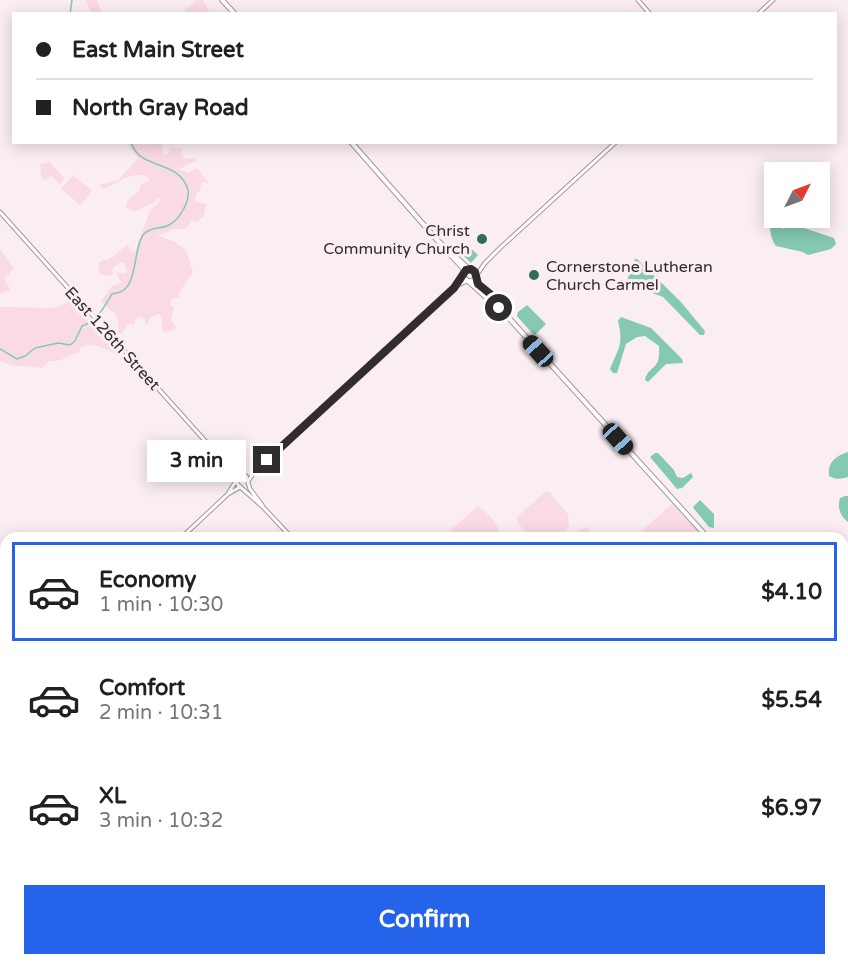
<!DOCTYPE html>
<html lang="en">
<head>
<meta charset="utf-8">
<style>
	:root { --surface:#fff; --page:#f6f6f6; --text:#202124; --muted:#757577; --line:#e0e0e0; --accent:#2563eb }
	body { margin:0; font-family:"Varela Round",sans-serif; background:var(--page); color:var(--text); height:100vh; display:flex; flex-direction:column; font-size:22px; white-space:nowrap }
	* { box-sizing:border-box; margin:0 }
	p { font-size:20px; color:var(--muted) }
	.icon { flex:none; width:33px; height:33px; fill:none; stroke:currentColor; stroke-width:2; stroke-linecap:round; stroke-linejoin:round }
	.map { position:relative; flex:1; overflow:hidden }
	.side { position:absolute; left:0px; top:532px; width:849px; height:434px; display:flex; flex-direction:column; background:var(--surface); border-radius:18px 18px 0 0; box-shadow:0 3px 15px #0003 }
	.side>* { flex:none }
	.banner { position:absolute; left:12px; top:12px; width:825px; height:132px; border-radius:0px; box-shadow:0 3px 15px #0003; display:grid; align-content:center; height:132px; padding:0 24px; background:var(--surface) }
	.needle { width:39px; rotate:48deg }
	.controls { position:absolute; left:764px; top:162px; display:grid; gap:12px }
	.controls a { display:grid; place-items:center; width:66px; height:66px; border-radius:0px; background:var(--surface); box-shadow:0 3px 15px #0003; font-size:30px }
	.end { position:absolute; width:27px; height:27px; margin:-14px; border:8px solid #312c2e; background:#fff; box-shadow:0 0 0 3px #fff }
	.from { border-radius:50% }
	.bubble { position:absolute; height:42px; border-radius:0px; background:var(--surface); box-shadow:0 3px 15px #0003; font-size:20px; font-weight:700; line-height:42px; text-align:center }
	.car { position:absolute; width:18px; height:36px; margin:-18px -9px; border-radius:8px; box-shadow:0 0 4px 2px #0007; background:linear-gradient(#222 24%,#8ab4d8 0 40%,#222 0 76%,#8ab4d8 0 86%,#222 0) }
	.banner b { display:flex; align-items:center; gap:21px; height:57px; font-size:22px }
	.banner b+b { border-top:2px solid var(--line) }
	.banner i { width:15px; height:15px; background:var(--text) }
	ul { padding:10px 0 0; list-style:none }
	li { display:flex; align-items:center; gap:18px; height:99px; margin:0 12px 9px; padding:0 12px; border:3px solid transparent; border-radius:0px }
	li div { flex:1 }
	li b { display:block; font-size:22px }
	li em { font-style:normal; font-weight:700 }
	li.selected { border-color:var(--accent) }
	li>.icon { width:54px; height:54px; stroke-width:1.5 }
	.action { display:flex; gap:12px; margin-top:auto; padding:12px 24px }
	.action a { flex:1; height:69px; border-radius:0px; background:var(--accent); color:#fff; font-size:24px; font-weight:700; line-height:69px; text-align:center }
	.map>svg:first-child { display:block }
	.green { fill:#fbdae8 }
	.water { fill:#84c9b0 }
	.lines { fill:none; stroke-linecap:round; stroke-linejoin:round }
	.stream { stroke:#84c9b0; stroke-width:1.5 }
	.tertiary-casing { stroke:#a3979c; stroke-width:5 }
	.secondary-casing { stroke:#a3979c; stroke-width:6 }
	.tertiary { stroke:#fff; stroke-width:3 }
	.secondary { stroke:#fff; stroke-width:4 }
	.route { stroke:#312c2e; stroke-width:8 }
	.poi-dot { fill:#316e5a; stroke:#fbeef3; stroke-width:2 }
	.labels { text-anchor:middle; stroke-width:6; stroke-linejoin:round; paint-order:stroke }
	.poi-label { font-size:16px; fill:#312c2e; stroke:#fbeef3; text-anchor:end }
	.street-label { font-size:16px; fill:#312c2e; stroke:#fbeef3 }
</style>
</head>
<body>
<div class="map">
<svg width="848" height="965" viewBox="0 0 848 965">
	<rect width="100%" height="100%" fill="#fbeef3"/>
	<path class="green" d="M85,0H97L102,13H92Z
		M196,0H203L210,13H183Z
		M129,143H140L144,145L146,143H164L162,145L164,155L167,154L171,148H182L181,154L185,159L194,158L198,160L179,169L188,173L194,169H198L209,183L202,182L199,192L196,194L195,201L208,205L204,211V216L197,222L191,221L188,227L184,229H173L163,234L157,235L175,242L186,250L193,272L179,293V298H172L170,305L174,307L171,321L176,326L175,329L165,333L162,329V318L159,314L150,317L147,325L145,323V318L139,317L136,319L134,325L128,324L122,334L118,333C120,310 113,315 101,301L112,286L122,283L116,274L118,272L124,274L127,270L124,263H119L112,269L113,274L109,276L100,274L98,266L99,263L103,260H108L128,244L130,251L135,252L150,211L162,199L157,198L155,202L134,212L126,207C126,199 133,196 139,191L141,184L149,181L147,177C132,170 118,183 104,189L99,185L118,180L138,158L130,148Z
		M50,162L65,179L60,184L51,176L45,181C39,175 41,172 40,164Z
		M73,175L92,191L80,205L61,189Z
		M0,249L14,269L4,279L11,290L0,294Z
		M73,299L120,354C107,352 96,341 81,347L79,353C67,354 65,362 50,361L41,368L11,365L0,361V307L56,308Z
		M545,492H549L568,514L569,527L559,538H531L517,522V517Z
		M674,502L706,538H634Z
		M478,506C489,515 500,523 499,538H453L450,535V531Z
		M586,527L597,538H566Z
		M843,696L848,703V759L843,763Z
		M848,780V874L843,878V785Z
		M226,960H257L262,965H230Z
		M405,960H439L444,965H399Z"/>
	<path class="water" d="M772,209L774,218L783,229L789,224L787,218H796L804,228L834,238L836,244L831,249L808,255L803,252L776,246C769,237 769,221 770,210Z
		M468,246L478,255L471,263L456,248Z
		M635,259H637L680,301L705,331L704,335H700L663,297L626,283Z
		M527,305L546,324L535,335L531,332L517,316L518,312Z
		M621,317L651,328L682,359L683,363L666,364L648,382L645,380C649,364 661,372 659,346L645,336L637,337L626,344L617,373H613L610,369C618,348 624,346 618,321Z
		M848,452V477C840,479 836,480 829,476C827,462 836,456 848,452Z
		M655,453H658L674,470L677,477L683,478L691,473L693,477L682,488L677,489L650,457Z
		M845,496H848V522C840,516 837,508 840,498Z
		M700,500L714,514V528L709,527L695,510L693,507Z
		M310,960H346L340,965H315Z"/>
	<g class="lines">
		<path class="stream" d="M70,14L72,0
			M0,349L17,359L25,356L35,348L58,343L70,345L75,341L82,326C97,322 104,307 112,294C115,293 118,293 120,292C138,286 133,246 144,234C152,226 160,230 169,225C179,220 190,202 188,190C180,159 139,171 131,142"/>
		<defs>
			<path id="tertiary" d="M638,0L650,14
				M758,14L773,0
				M0,212L233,472L238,485L263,507L292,538
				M476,276L485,263L500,248L616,142
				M456,286L467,281
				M226,464L246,476L250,489L262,505
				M248,481L257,469L454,288L464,274
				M229,492L236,481
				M181,538L228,494L240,487
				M0,702L6,697
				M674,960L678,965"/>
			<path id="secondary" d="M222,0L235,14
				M351,142L438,241L469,269
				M440,244L462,267L464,272
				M476,277L472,281H468L464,278V274L468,269L474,270C476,275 476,280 479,284C487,294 496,299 503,310
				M468,281L507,316L708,538
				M843,687L848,693
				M843,769L848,765
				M843,777L848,772
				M618,965L623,960
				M626,965L631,960"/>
		</defs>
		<use href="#tertiary" class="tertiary-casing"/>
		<use href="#secondary" class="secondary-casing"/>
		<use href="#tertiary" class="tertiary"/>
		<use href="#secondary" class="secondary"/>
	</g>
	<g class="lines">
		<path class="route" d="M267,460L454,288L466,270L471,269L475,272L478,284L494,297L507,316L499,308"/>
	</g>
	<g class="poi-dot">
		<circle cx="482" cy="239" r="6"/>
		<circle cx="534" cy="275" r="6"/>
	</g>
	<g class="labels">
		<g class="poi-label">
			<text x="470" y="236">Christ<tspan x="470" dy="18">Community Church</tspan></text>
			<text x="546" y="272" text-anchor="start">Cornerstone Lutheran<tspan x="546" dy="18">Church Carmel</tspan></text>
		</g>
		<g class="street-label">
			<text transform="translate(113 338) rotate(48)" y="6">East 126th Street</text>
		</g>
	</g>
</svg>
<div class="controls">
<a><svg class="needle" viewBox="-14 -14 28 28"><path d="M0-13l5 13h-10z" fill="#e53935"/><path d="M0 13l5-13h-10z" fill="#757577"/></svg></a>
</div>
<i class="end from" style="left:499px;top:308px"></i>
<i class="end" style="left:267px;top:460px"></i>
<div class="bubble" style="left:147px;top:440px;width:99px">3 min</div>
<i class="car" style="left:538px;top:351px;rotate:318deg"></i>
<i class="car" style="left:618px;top:439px;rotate:138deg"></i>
<div class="banner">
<b><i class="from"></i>East Main Street</b>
<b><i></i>North Gray Road</b>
</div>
<section class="side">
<ul>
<li class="selected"><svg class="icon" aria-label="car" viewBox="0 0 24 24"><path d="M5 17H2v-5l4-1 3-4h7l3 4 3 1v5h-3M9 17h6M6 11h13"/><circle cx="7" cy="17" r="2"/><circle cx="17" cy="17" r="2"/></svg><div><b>Economy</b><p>1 min · 10:30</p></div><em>$4.10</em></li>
<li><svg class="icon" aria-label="car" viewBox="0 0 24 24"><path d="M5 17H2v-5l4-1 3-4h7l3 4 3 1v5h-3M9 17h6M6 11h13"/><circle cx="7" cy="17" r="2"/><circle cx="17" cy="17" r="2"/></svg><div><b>Comfort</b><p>2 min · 10:31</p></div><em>$5.54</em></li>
<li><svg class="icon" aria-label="car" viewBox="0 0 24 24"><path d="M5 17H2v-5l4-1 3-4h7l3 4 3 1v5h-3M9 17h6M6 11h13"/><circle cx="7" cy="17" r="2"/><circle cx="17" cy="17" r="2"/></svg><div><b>XL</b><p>3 min · 10:32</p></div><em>$6.97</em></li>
</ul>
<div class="action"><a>Confirm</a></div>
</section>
</div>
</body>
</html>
